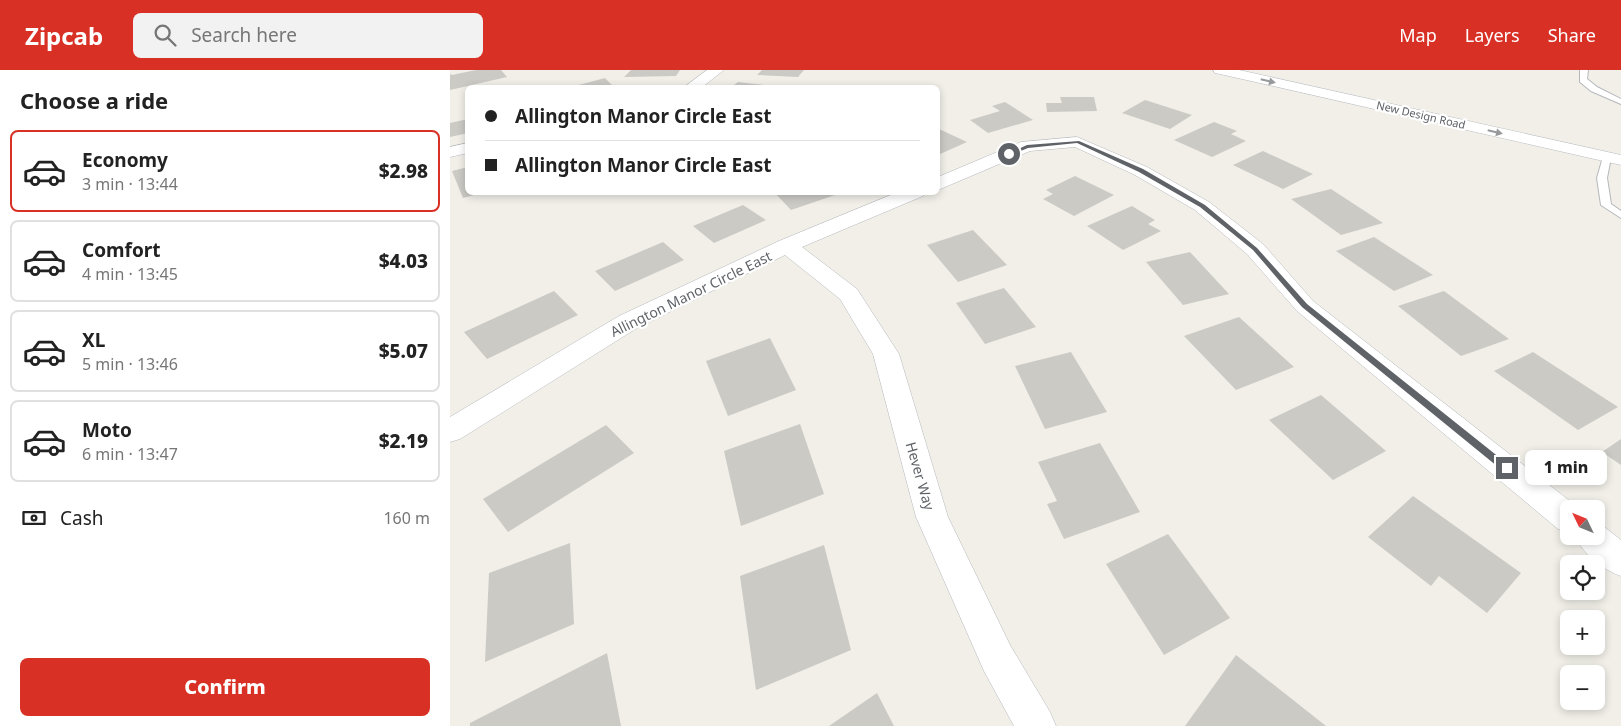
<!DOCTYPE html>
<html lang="en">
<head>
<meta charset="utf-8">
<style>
	:root { --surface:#fff; --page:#f2f2f2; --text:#222; --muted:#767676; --line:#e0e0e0; --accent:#d93025 }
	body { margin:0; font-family:"Noto Sans",sans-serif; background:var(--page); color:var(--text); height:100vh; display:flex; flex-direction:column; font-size:19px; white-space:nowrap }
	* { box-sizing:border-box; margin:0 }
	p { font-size:16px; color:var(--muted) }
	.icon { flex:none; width:28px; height:28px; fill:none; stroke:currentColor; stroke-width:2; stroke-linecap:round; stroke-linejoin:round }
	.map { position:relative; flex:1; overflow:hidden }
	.panel { display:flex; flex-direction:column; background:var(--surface); width:450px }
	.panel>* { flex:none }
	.banner { position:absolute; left:15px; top:15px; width:475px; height:110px; border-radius:8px; box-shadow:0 2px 8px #0003; display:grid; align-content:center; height:110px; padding:0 20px; background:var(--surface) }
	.needle { width:32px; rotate:313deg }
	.buttons { position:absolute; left:1110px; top:430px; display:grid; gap:10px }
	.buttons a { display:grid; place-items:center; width:45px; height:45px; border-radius:8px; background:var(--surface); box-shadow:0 2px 8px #0003; font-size:25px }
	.end { position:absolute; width:22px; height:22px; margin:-11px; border:6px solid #5f6368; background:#fff; box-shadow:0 0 0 2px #fff }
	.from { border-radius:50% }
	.bubble { position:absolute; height:35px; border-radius:8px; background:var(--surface); box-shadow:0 2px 8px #0003; font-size:16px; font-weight:800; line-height:35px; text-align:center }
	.banner b { display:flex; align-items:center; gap:18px; height:48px; font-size:19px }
	.banner b+b { border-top:1px solid var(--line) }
	.banner i { width:12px; height:12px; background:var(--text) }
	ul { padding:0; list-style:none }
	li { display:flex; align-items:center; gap:15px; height:82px; margin:0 10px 8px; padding:0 10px; border:2px solid var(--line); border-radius:8px }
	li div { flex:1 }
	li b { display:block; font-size:19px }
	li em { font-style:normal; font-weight:800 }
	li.selected { border-color:var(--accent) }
	li>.icon { width:45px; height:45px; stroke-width:1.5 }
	h2 { padding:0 20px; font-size:22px; line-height:60px }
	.pay { display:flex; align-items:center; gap:12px; height:55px; padding:0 20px; font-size:19px }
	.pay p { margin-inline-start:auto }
	.action { display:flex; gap:10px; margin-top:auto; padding:10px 20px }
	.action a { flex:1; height:58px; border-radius:8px; background:var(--accent); color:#fff; font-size:20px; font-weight:800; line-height:58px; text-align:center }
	header { display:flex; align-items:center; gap:30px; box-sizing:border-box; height:70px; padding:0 25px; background:var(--accent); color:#fff }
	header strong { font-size:24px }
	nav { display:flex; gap:28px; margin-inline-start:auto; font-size:18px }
	.search { width:350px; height:45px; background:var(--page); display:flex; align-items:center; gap:12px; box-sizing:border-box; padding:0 18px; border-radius:8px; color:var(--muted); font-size:19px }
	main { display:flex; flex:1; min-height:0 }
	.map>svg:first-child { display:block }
	.building { fill:#cccac5 }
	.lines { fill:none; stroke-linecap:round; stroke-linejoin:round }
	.lane-casing { stroke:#b5b8bc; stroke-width:2 }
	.street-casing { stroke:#b5b8bc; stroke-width:1 }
	.secondary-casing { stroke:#b6babf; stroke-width:1 }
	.lane { fill:#fff; fill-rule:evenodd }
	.street { fill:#fff; fill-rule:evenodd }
	.secondary { fill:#fff; fill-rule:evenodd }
	.oneway { fill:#979a9d }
	.route { fill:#5f6368 }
	.labels { text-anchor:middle; stroke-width:4.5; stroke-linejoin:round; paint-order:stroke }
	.far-street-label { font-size:11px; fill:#5f6368; stroke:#fff }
	.street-label { font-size:14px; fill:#5f6368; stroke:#fff }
</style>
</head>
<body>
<header>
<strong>Zipcab</strong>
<div class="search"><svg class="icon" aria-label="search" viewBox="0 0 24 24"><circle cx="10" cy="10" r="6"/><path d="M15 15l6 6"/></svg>Search here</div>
<nav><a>Map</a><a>Layers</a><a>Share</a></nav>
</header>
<main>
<section class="panel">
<h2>Choose a ride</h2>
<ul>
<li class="selected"><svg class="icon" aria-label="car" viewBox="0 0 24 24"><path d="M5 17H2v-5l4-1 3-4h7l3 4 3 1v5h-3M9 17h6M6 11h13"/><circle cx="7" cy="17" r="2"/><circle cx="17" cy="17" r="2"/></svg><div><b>Economy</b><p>3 min · 13:44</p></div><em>$2.98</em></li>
<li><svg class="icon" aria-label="car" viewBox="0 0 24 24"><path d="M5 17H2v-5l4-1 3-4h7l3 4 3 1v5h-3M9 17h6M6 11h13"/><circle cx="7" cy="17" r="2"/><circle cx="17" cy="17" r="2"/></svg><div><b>Comfort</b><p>4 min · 13:45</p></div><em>$4.03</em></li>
<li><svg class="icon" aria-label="car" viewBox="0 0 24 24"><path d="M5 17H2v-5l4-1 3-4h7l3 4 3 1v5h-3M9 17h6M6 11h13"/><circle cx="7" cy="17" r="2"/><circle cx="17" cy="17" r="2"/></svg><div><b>XL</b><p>5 min · 13:46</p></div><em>$5.07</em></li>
<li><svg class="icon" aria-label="car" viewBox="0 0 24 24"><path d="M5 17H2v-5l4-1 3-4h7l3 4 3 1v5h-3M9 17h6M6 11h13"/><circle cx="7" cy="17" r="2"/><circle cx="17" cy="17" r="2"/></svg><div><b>Moto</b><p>6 min · 13:47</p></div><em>$2.19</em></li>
</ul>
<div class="pay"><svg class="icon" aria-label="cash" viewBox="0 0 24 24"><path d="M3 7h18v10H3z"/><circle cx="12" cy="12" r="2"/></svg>Cash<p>160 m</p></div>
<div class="action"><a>Confirm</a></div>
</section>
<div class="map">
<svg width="1171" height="656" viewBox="0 0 1171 656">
	<rect width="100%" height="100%" fill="#f1efe8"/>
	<path class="building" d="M26,0H51L57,7L0,20V4L2,5Z
		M181,0H230L226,6L174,7Z
		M312,0H354L348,7L307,5Z
		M155,8L165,18H127L125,16Z
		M288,12L324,16V18H280Z
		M610,27H644L647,41L597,42L596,33H612Z
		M695,30L742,45L720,59L672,43Z
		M555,32L583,50L538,63L520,50L550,41L542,36Z
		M18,49V63L0,67V53Z
		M764,52L787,61L781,64L796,71L762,87L724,70Z
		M488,59H489L517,72L488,85Z
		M813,81L863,104L833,119L783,95Z
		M18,97V122L32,123L13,128L2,101Z
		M625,106L664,125L624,146L593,129L603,124L596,120Z
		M881,119L933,153L891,165L841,129Z
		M324,122H391V123L341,140Z
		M293,135L316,150L264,173L243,156Z
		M682,136L705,150L698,154L711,161L673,180L637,156Z
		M523,160L557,195L508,212L477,175Z
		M924,167L983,205L944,221L886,181Z
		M213,172L234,190L165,221L145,201Z
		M740,182L779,224L733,235L696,192Z
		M554,218L586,257L535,274L506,233Z
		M104,221L128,245L37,289L14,262Z
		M994,221L1059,269L1011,286L948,236Z
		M789,247L844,297L786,320L734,266Z
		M320,268L346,320L278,346L256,291Z
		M621,282L657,342L595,359L565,296Z
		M1083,282L1168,337L1128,360L1044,301Z
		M871,325L936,381L883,410L819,350Z
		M350,354L374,424L291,456L274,381Z
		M156,355L184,383L58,462L33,429Z
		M1171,369V395L1152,382Z
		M650,373L690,442L614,469L597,434L607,431L588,392Z
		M963,426L1071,503L1037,543L989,506L981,516L918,467Z
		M718,464L780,548L714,585L656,494Z
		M120,473L124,554L35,592L39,503Z
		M374,475L401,580L306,620L290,506Z
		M157,583L171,656H20V653Z
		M786,585L876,656H735Z
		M427,623L444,656H379Z"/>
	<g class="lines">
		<defs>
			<path id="lane" d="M1130,0H1138L1137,9L1147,17L1171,29V34L1141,21L1130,12Z
				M1157,84L1161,87L1157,108L1161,134L1171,141V148L1151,135L1147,108L1153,87Z"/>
			<path id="street" d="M257,0H274L251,18H233Z
				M627,67L697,97L759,132L813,174L863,231L1130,439H1119V463L1108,459L847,241L797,184L745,140L685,105L625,77L580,81L488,120V107L571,72Z
				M18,73V83L0,87V77Z
				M448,122H475L473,126L352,177L407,219L449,284L498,447L560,575L600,642L606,656H564L534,601L466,447L423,284L390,229L335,185L187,258L10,369L0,372V347L169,246L329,171Z
				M1146,453L1153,456L1171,470V506C1153,500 1133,484 1125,466H1146Z"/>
			<path id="secondary" d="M763,0H789L1171,85V95L770,4L765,3Z"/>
		</defs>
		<use href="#lane" class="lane-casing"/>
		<use href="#street" class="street-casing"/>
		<use href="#secondary" class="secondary-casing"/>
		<use href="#lane" class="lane"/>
		<use href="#street" class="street"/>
		<use href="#secondary" class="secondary"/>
	</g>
	<defs><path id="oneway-solid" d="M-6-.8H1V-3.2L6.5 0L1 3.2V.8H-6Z" transform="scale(1.25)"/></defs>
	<g class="oneway">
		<use href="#oneway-solid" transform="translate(818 11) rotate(13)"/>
		<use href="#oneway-solid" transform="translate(1045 62) rotate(13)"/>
	</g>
	<path class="route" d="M629,71L693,99L755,135L807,178L857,234L1060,396V401H1053L852,237L803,180L750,137L689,102L627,73L578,78L561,85L557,84L577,75Z"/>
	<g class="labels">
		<g class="far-street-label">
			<text transform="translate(971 45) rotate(13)" y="4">New Design Road</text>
		</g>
		<g class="street-label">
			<text transform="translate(241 224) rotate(-26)" y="5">Allington Manor Circle East</text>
			<text transform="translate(470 406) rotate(74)" y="5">Hever Way</text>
		</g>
	</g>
</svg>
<div class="buttons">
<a><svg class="needle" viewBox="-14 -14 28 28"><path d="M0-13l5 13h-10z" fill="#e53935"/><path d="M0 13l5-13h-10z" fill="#767676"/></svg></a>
<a><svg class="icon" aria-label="locate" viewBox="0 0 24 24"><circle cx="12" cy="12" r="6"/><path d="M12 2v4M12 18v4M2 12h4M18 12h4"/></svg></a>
<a>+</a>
<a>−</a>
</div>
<i class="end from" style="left:559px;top:84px"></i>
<i class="end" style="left:1057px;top:398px"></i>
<div class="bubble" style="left:1075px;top:380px;width:82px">1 min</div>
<div class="banner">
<b><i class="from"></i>Allington Manor Circle East</b>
<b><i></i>Allington Manor Circle East</b>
</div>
</div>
</main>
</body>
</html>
